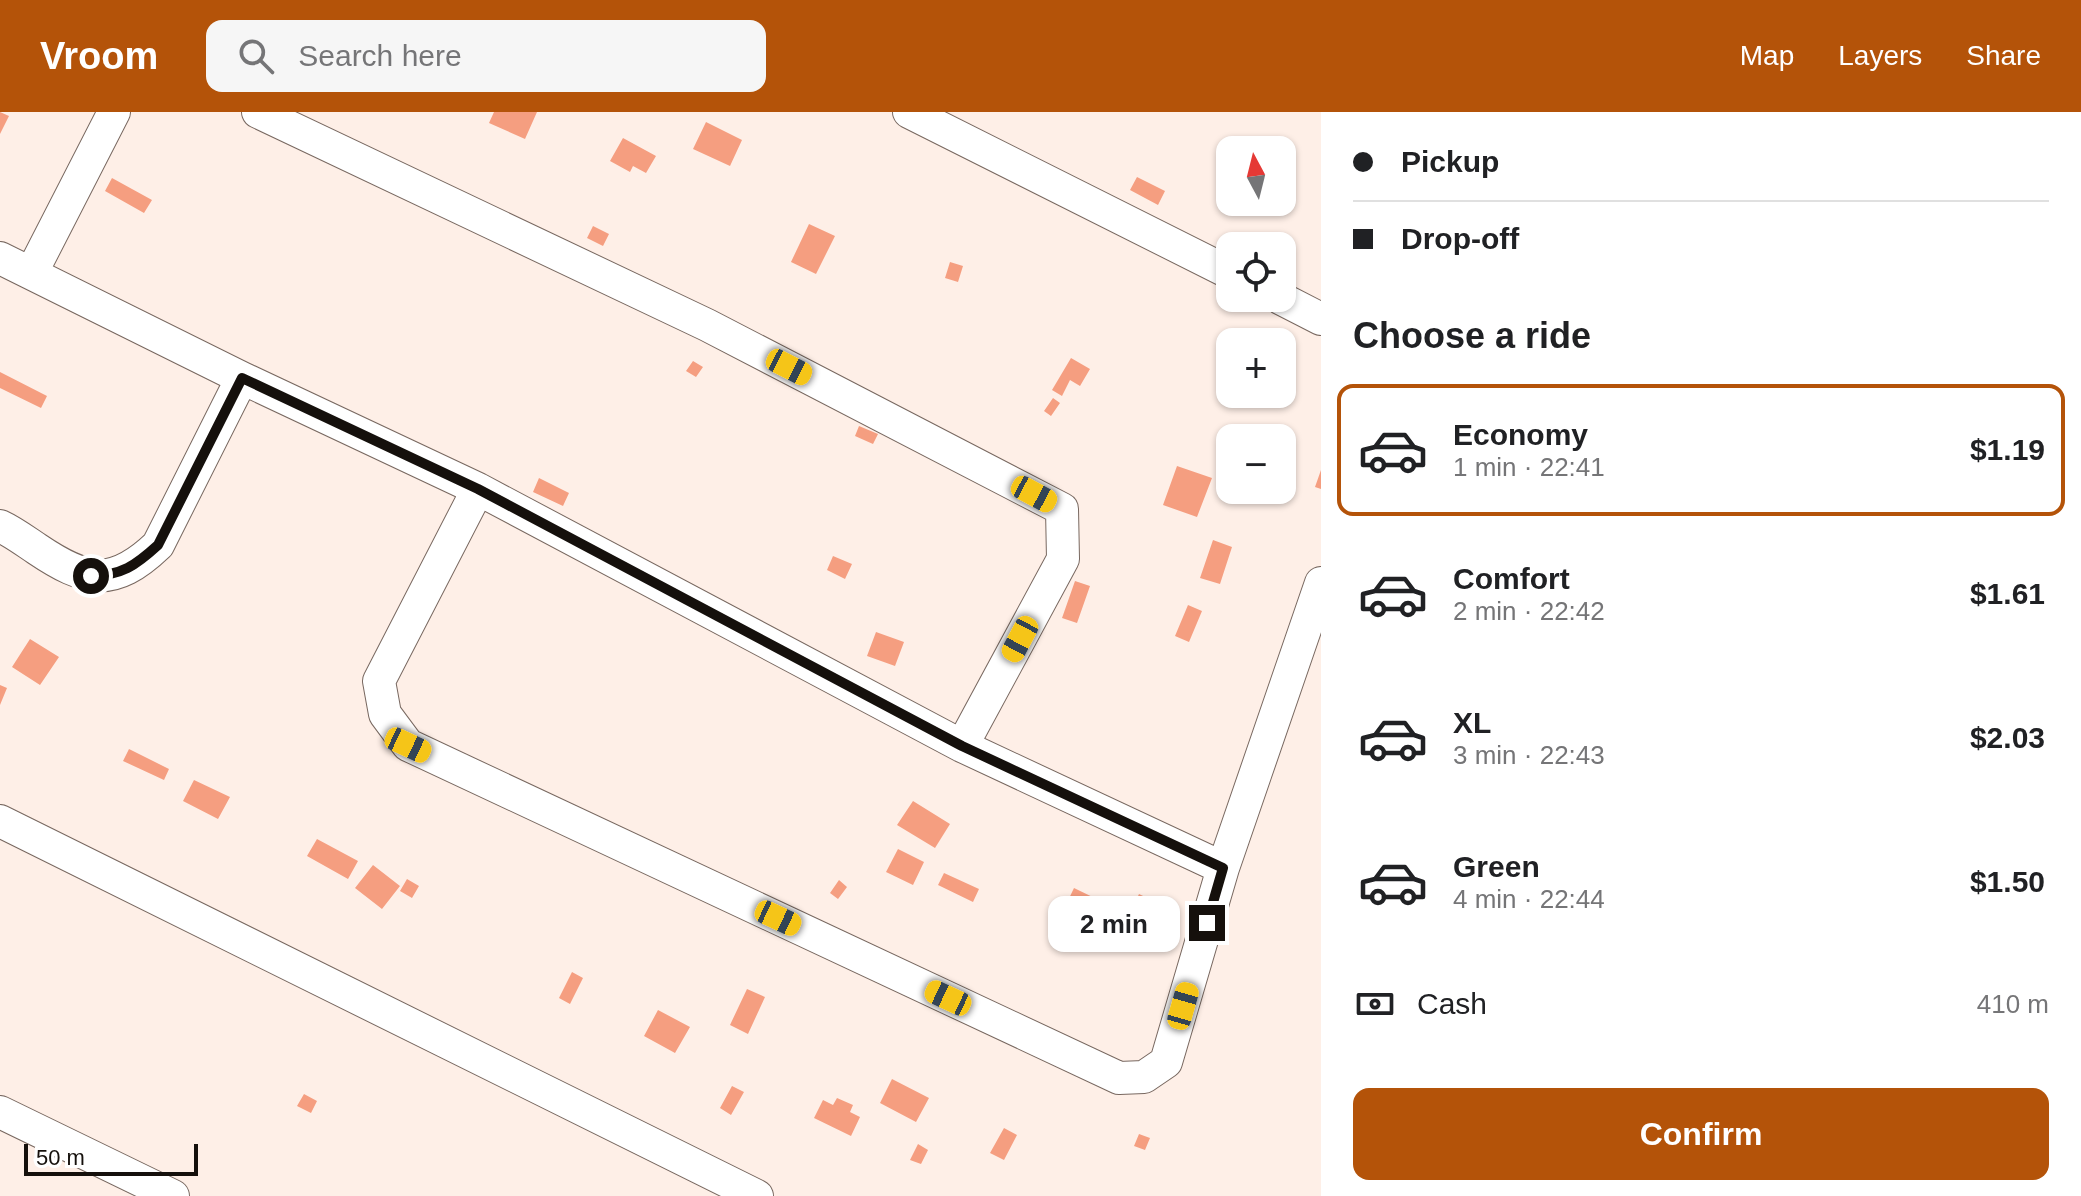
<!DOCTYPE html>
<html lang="en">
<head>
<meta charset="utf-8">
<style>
	:root { --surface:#fff; --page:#f6f6f6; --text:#202124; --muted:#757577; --line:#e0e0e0; --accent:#b45309 }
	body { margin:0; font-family:Arial,sans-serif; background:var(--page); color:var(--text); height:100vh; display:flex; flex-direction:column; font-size:30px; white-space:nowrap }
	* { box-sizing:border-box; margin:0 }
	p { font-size:26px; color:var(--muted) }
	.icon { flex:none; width:44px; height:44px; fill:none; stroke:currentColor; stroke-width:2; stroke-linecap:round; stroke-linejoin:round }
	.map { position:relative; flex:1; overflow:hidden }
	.sheet { display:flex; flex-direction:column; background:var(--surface); width:760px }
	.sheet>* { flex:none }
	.banner { display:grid; align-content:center; height:176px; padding:0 32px; background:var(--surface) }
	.needle { width:52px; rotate:353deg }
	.fabs { position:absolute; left:1216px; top:24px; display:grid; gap:16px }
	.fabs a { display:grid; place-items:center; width:80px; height:80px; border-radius:16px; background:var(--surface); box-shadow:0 2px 6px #0004; font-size:40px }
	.scale { position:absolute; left:24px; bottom:20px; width:174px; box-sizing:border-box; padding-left:8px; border:4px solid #15100c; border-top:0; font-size:22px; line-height:28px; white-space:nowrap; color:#15100c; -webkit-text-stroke:6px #fff; paint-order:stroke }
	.end { position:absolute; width:36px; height:36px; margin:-18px; border:10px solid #15100c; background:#fff; box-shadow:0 0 0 4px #fff }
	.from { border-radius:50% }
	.bubble { position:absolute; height:56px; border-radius:16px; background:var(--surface); box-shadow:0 2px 6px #0004; font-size:26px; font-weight:800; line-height:56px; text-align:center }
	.car { position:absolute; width:24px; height:48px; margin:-24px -12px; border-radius:10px; box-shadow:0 0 6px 2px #0007; background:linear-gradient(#f5c518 24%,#345 0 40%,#f5c518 0 76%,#345 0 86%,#f5c518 0) }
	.banner b { display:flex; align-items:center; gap:28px; height:76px; font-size:30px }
	.banner b+b { border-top:2px solid var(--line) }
	.banner i { width:20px; height:20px; background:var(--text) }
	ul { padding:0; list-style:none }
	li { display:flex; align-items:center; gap:24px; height:132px; margin:0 16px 12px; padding:0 16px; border:4px solid transparent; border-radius:16px }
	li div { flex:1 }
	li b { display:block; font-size:30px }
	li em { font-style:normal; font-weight:800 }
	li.current { border-color:var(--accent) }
	li>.icon { width:72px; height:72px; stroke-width:1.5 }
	h2 { padding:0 32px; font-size:36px; line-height:96px }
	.pay { display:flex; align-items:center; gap:20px; height:88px; padding:0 32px; font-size:30px }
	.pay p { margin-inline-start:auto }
	.button { display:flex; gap:16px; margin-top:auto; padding:16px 32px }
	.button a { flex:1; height:92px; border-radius:16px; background:var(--accent); color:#fff; font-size:32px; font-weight:800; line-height:92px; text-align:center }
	header { display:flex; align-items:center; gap:48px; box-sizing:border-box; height:112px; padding:0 40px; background:var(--accent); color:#fff }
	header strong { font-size:38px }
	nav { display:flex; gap:44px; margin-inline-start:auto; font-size:28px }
	.search { width:560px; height:72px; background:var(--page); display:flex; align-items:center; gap:20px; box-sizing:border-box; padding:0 28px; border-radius:16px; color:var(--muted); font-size:30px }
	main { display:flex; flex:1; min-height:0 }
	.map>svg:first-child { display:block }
	.building { fill:#f59e80 }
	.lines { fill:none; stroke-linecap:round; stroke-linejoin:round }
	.minor-casing { stroke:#786860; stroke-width:34 }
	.minor { stroke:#fff; stroke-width:32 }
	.route { stroke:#15100c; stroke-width:10 }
</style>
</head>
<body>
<header>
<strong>Vroom</strong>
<div class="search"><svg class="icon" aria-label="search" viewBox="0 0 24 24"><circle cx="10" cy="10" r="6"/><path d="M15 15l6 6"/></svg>Search here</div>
<nav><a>Map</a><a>Layers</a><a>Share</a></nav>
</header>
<main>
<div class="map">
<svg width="1321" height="1084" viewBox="0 0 1321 1084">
	<rect width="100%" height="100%" fill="#feefe7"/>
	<path class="building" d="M0,0L9,4L0,22Z
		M494,0H537L525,27L489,11Z
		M706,10L742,28L730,54L693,37Z
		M623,26L656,44L646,61L633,54L630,60L610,49Z
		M1137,65L1165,79L1158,93L1130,78Z
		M112,66L152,88L144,101L105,79Z
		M809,112L835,124L816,162L791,150Z
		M593,114L609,122L603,134L587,126Z
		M950,150L963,154L958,170L945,166Z
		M1071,246L1090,257L1080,274L1070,268L1062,284L1052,278Z
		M693,249L703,255L696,265L686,259Z
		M0,260L47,284L41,296L0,276Z
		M1053,286L1060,291L1051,304L1044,299Z
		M859,314L878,322L873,332L855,324Z
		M1177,354L1212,366L1197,405L1163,393Z
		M1321,358V377L1315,375Z
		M539,366L569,381L563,394L533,380Z
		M1213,428L1232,435L1220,472L1200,466Z
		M833,444L852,452L845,467L827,458Z
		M1075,469L1090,474L1077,511L1062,506Z
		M1188,493L1202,499L1189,530L1175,524Z
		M876,520L904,530L895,554L867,544Z
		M30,527L59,545L40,573L12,555Z
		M0,573L7,576L0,593Z
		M129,637L169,657L164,668L123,649Z
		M194,668L230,685L218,707L183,689Z
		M913,689L950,712L935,736L897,713Z
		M317,727L358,749L348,767L307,744Z
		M898,737L924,750L913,773L886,760Z
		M373,753L400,774L382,797L355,776Z
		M944,761L979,777L973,790L938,773Z
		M407,767L419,774L412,786L400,779Z
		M839,768L847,775L838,787L830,781Z
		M1074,776L1107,792L1095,816L1062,801Z
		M1139,782L1168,796L1147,839L1118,826Z
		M1106,796L1118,800L1112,818L1099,813Z
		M572,860L583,866L570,892L559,886Z
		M747,877L765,885L748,922L730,913Z
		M658,898L690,915L675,941L644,924Z
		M892,967L929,986L916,1010L880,991Z
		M732,974L744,980L731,1003L720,996Z
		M304,982L317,989L311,1001L297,994Z
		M837,986L853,993L850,1000L860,1005L851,1024L814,1006L823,988L833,993Z
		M1004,1016L1017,1023L1004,1048L990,1041Z
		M1139,1022L1150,1026L1145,1038L1134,1034Z
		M918,1032L928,1038L921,1052L910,1048Z"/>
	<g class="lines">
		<defs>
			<path id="minor" d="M258,0L707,213L1062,397L1063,447L962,634
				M909,0L1230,161
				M0,146L242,266L478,377L962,634L1223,756
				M32,160L114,0
				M1280,186L1321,207
				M478,377L379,569L385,602L408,633L1119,966L1144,965L1166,950L1223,756L1321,471
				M0,414C13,420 25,429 37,437C86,470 113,476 158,433L242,266
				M0,709L757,1084
				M0,1000L173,1084"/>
		</defs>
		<use href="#minor" class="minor-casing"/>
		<use href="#minor" class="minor"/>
	</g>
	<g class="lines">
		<path class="route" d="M91,464C122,463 135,454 158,433L242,266L478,377L962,634L1223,756L1207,811"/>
	</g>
</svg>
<div class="fabs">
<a><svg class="needle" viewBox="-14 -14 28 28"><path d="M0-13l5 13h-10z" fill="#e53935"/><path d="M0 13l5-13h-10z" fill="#757577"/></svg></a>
<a><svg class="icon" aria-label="locate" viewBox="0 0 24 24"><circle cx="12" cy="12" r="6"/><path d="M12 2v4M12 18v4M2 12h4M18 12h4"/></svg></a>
<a>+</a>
<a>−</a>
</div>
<div class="scale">50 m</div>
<i class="end from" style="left:91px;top:464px"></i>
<i class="end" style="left:1207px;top:811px"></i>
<div class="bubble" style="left:1048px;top:784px;width:132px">2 min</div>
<i class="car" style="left:789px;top:255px;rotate:117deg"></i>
<i class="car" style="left:1034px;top:382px;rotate:118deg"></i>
<i class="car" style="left:1020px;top:527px;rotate:208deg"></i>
<i class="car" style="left:408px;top:633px;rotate:115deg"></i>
<i class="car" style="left:778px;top:806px;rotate:115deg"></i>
<i class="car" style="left:948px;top:886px;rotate:295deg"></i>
<i class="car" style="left:1183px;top:894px;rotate:16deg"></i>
</div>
<section class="sheet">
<div class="banner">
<b><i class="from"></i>Pickup</b>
<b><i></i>Drop-off</b>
</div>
<h2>Choose a ride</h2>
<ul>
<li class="current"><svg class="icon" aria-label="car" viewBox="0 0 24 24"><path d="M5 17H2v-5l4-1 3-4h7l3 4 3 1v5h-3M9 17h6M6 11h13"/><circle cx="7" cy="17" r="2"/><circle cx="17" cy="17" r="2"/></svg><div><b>Economy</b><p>1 min · 22:41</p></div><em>$1.19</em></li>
<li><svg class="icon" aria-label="car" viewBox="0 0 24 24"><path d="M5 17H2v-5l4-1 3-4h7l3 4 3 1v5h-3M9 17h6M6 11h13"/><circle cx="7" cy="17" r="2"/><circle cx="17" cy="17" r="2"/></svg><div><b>Comfort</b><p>2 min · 22:42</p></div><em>$1.61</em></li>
<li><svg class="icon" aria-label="car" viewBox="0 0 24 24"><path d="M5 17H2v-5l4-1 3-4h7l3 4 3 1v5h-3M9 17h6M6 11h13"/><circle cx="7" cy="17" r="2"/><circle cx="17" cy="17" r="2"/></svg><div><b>XL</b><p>3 min · 22:43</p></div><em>$2.03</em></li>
<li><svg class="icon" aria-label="car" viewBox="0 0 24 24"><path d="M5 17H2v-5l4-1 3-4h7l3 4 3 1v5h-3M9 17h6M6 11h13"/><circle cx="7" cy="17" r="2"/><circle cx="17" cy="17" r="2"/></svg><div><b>Green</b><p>4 min · 22:44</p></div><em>$1.50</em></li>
</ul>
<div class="pay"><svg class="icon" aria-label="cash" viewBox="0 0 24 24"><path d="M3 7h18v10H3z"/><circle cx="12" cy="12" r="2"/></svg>Cash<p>410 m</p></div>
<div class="button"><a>Confirm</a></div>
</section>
</main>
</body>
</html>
